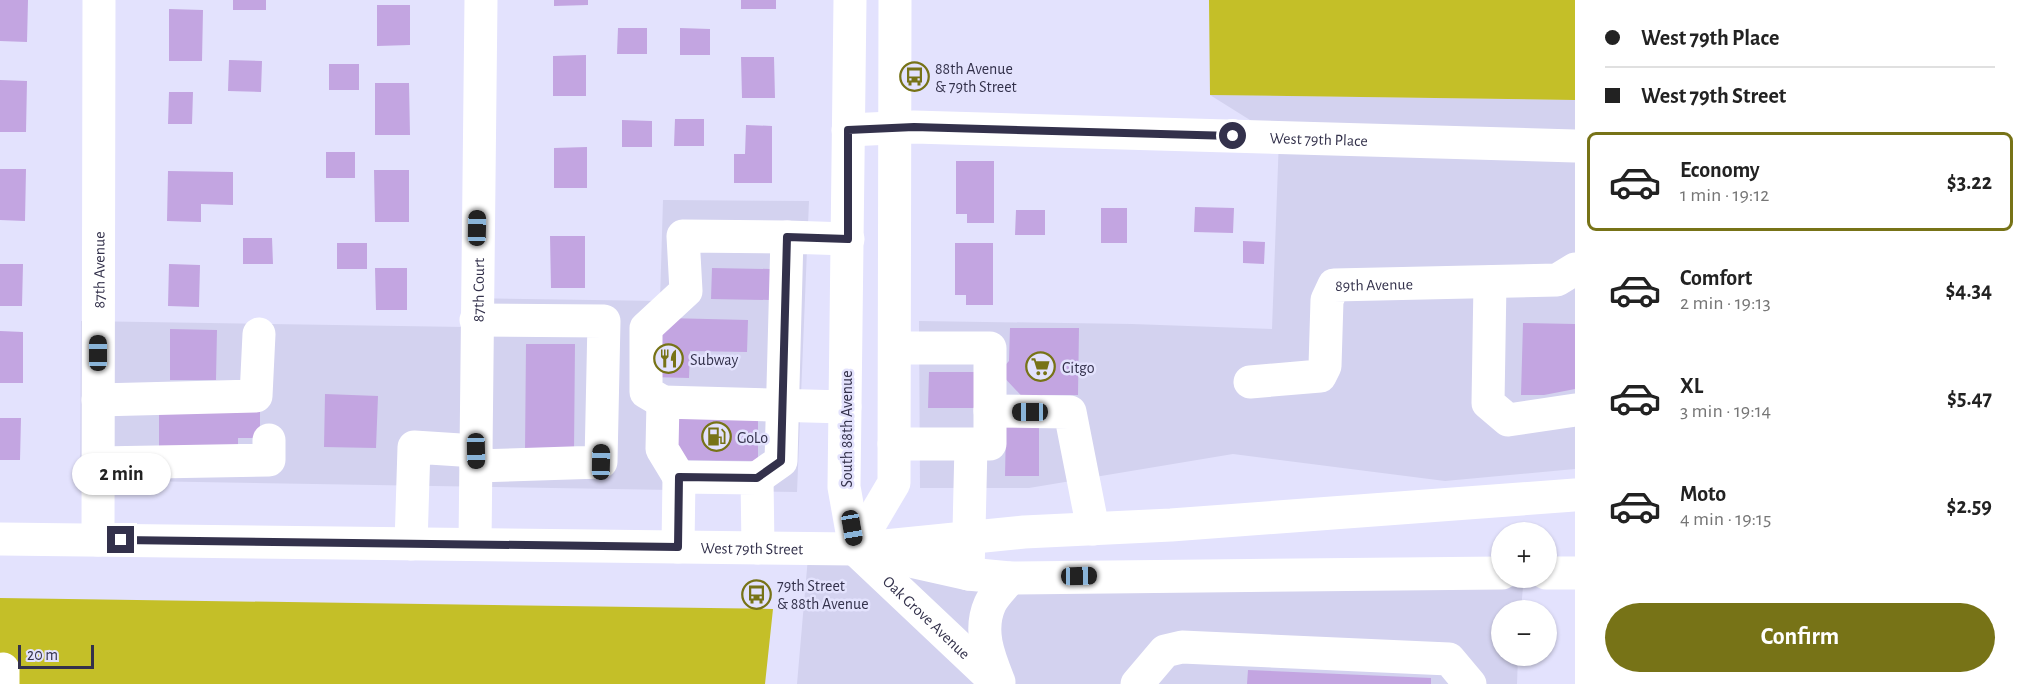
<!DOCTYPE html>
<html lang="en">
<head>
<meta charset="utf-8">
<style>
	:root { --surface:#fff; --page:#f2f2f2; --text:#222; --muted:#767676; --line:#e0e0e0; --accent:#777317 }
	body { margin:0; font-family:"Alegreya Sans",sans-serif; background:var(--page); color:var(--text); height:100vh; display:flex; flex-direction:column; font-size:22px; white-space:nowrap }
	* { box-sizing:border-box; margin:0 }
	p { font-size:20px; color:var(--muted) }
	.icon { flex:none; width:33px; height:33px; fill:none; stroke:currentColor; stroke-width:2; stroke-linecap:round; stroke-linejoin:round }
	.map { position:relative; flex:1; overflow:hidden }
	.drawer { display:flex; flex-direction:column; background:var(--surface); width:450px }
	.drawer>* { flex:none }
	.banner { display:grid; align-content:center; height:132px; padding:0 30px; background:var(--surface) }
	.tools { position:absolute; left:1491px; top:522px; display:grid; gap:12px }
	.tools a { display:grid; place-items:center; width:66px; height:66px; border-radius:50%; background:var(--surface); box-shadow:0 2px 4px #0004; font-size:30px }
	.scale { position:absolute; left:18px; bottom:15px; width:76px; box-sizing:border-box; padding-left:6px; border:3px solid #33314b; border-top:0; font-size:16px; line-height:21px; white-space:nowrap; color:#33314b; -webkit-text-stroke:4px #e3e2fd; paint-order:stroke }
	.end { position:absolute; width:27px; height:27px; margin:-14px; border:8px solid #33314b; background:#fff; box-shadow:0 0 0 3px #fff }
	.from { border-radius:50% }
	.bubble { position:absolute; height:42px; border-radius:21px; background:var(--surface); box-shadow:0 2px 4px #0004; font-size:20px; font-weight:600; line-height:42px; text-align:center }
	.car { position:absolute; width:18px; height:36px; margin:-18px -9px; border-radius:8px; box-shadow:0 0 4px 2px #0007; background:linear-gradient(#222 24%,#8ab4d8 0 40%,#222 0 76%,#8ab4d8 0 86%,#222 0) }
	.banner b { display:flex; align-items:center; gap:21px; height:57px; font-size:22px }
	.banner b+b { border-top:2px solid var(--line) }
	.banner i { width:15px; height:15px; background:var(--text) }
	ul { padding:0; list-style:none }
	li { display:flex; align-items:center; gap:18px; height:99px; margin:0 12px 9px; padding:0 18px; border:3px solid transparent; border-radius:9px }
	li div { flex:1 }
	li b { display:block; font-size:22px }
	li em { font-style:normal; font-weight:600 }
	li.on { border-color:var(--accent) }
	li>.icon { width:54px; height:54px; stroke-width:1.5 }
	.button { display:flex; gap:12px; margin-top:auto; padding:12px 30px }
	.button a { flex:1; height:69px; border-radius:36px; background:var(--accent); color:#fff; font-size:24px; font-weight:600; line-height:69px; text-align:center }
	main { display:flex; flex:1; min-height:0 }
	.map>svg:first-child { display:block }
	.built { fill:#d3d2ef }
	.green { fill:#c4bf28 }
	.building { fill:#c3a5e1 }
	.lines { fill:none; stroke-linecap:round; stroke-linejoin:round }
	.minor { stroke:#fff; stroke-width:33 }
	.major { stroke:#fff; stroke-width:33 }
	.route { stroke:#33314b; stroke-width:8 }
	.labels { text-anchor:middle; stroke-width:5; stroke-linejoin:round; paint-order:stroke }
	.poi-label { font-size:16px; fill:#33314b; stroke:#e3e2fd; text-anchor:start }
	.street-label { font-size:16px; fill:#33314b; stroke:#e3e2fd }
</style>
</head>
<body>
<main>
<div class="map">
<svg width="1575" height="684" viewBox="0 0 1575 684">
	<rect width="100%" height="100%" fill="#e3e2fd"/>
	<path class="built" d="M1210,95L1575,100V469L1445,481L1233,454L1029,488H920L919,321L1132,324L1272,329L1279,138Z
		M663,200L809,201L797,492L80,480L81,321L465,327V298L660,301Z
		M808,557L847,558L981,684H797Z
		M883,566L1014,593L1523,587L1521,610H1502V656H1518L1517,684H1009Z"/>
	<path class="green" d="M1209,0H1575V100L1210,95Z
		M0,598L773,609L765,684H0Z"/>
	<path class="building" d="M0,0H28L27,42L0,41Z
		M233,0H266V10H233Z
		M554,0H588V5L554,6Z
		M741,0H776V9H741Z
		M377,5H410V45L377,46Z
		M169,9L203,10L202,61H169Z
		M618,28H647V54H617Z
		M680,28L710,29V55H680Z
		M586,55V96H553V56Z
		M741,57H774L775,98H742Z
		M229,60L262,61L261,92L228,91Z
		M329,64H359V90H329Z
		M0,80L27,81L26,132H0Z
		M375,83H409L410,135H375Z
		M169,92H193L192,124H168Z
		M675,119H704V146H674Z
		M622,120L652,121V147H622Z
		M746,125L772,126V183H734V154H745Z
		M587,147V188H554V148Z
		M326,152H355V178H326Z
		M956,161H994V223H967V214H956Z
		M0,169H26L25,221L0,220Z
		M374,170H409V222H375Z
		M168,171L233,172V205L201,204V222L167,221Z
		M1195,207L1234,208L1233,233L1194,232Z
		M1101,208H1127V243H1101Z
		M1016,210H1045V235H1015Z
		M550,236H585V288H551Z
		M243,238H272L273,264H243Z
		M1243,241L1265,242L1264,264L1243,263Z
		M337,243H367V269H337Z
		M955,243H993V305H966V295H955Z
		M0,264H23L22,306H0Z
		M169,264L200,265L199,307L168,306Z
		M375,268H407V310H376Z
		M712,268L771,269L770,300L711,299Z
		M667,318L748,320L747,352L690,351L689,378L651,377Z
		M1523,323L1575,324V389L1544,395H1521Z
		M1010,328H1079L1078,395H1043L1031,406L999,372L1009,361Z
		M170,329L217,330L216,380H170Z
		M0,331L23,332V383H0Z
		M526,344H575L574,452H525Z
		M929,372H980V408H928Z
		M325,394L378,396L376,448L324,447Z
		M159,409L260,410V438H238V449L159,448Z
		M675,414H758V461L675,460Z
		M0,418H21L20,460H0Z
		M1006,427H1039V476H1005Z
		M1248,670L1431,678V684H1247Z"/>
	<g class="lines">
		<g class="minor">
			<path d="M850,0L844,487L855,549"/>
			<path id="s1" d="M848,130L914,127L1575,146"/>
			<path d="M1490,282L1488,403L1508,420L1575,410"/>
			<path id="s2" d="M1250,382L1320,376L1325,366L1327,300L1334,285L1557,280L1575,269"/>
			<path d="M98,400L256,396L259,334"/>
			<path d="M663,402L646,392V328L686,291L683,236L787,237"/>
			<path d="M990,411L1070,412L1093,529"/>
			<path d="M894,444H990V348H896"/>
			<path d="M98,463L269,460V440"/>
			<path d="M476,466L601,462L604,321L476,320"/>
			<path d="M679,477L662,449L663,402L845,407"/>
			<path d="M757,478L781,461L787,237L848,239"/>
			<path id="s3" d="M98,540L99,0"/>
			<path d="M411,544L414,447L476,451"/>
			<path id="s4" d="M475,544L481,0"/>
			<path d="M678,547L679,477L757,478L758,548"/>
			<path d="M855,549L894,483L895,0"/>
			<path d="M968,574L971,445"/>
			<path d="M0,670L3,669V684"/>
			<path d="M1137,684L1165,651L1182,647L1449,659L1470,684"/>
		</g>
		<g class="major">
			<path id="s5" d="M0,539L855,549L1024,532L1171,525L1575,495"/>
			<path id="s6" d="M855,549L998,684"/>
			<path d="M883,555L968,574L1010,578L1502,573"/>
			<path d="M1546,573H1575"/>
			<path d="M999,682C989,657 978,631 990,604C994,595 1004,586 1010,578"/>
		</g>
	</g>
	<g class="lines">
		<path class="route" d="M121,540L678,547L679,477L757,478L781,461L787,237L848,239V130L914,127L1233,136"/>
	</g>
	<defs>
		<symbol id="bus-ring" viewBox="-11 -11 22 22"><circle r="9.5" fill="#e3e2fd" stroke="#777317" stroke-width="1.5"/><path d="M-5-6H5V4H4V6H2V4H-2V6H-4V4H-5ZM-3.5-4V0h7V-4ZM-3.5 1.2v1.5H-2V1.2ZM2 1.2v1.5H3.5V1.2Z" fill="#777317"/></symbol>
		<symbol id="restaurant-ring" viewBox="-11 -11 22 22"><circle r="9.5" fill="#e3e2fd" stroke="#777317" stroke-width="1.5"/><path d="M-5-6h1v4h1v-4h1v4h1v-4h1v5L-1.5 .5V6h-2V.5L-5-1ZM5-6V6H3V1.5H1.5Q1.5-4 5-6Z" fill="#777317"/></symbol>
		<symbol id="supermarket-ring" viewBox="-11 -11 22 22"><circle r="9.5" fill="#e3e2fd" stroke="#777317" stroke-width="1.5"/><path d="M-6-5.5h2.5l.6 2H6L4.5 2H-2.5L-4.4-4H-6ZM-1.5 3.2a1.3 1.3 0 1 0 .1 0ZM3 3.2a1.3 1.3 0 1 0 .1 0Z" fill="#777317"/></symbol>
		<symbol id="fuel-ring" viewBox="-11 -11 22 22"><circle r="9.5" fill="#e3e2fd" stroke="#777317" stroke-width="1.5"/><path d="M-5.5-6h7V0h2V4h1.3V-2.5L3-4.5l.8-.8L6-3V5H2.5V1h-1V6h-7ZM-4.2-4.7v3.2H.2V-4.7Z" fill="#777317"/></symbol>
	</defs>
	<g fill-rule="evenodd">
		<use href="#bus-ring" x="898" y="60" width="33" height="33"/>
		<use href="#restaurant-ring" x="652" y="342" width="33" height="33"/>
		<use href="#supermarket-ring" x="1024" y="350" width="33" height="33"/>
		<use href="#fuel-ring" x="700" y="420" width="33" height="33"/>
		<use href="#bus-ring" x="740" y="578" width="33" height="33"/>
	</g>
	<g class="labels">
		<g class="poi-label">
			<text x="935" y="74">88th Avenue<tspan x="935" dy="18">&amp; 79th Street</tspan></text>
			<text x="690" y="365">Subway</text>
			<text x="1062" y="373">Citgo</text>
			<text x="737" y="443">GoLo</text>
			<text x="777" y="591">79th Street<tspan x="777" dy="18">&amp; 88th Avenue</tspan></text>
		</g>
		<g class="street-label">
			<text dy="6" stroke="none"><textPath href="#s1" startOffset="471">West 79th Place</textPath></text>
			<text dy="6" stroke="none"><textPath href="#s3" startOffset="270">87th Avenue</textPath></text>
			<text dy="6" stroke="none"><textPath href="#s2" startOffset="204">89th Avenue</textPath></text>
			<text dy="6" stroke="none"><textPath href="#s4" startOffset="254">87th Court</textPath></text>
			<text transform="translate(846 429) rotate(-90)" y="6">South 88th Avenue</text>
			<text dy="6" stroke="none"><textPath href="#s5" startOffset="752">West 79th Street</textPath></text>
			<text dy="6" stroke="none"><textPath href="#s6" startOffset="99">Oak Grove Avenue</textPath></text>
		</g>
	</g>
</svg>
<div class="tools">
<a>+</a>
<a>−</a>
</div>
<div class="scale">20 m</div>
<i class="end from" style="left:1233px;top:136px"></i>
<i class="end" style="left:121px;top:540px"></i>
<div class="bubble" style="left:72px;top:453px;width:99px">2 min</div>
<i class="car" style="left:477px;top:228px;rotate:1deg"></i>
<i class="car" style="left:98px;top:353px;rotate:0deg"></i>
<i class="car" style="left:1030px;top:412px;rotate:270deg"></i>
<i class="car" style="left:476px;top:451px;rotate:179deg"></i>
<i class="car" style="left:601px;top:462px;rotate:1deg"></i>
<i class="car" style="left:852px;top:528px;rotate:170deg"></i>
<i class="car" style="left:1079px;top:576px;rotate:89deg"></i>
</div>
<section class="drawer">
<div class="banner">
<b><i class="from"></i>West 79th Place</b>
<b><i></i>West 79th Street</b>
</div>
<ul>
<li class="on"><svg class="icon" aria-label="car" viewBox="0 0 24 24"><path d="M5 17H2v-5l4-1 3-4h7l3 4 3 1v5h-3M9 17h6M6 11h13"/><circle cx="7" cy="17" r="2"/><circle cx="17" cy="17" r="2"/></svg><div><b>Economy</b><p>1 min · 19:12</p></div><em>$3.22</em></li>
<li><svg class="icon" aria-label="car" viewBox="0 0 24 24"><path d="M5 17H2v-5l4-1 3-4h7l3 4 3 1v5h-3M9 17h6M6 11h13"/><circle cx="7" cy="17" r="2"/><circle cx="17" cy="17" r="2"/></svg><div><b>Comfort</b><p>2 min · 19:13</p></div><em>$4.34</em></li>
<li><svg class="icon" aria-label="car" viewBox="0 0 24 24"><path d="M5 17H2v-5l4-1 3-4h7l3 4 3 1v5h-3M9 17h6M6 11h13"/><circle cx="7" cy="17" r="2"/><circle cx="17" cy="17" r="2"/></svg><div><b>XL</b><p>3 min · 19:14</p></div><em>$5.47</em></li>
<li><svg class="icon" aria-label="car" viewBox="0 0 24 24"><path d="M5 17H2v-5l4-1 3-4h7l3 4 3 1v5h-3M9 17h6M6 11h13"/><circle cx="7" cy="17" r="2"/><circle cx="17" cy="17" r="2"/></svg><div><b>Moto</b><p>4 min · 19:15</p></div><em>$2.59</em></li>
</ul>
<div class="button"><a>Confirm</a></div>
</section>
</main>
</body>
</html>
